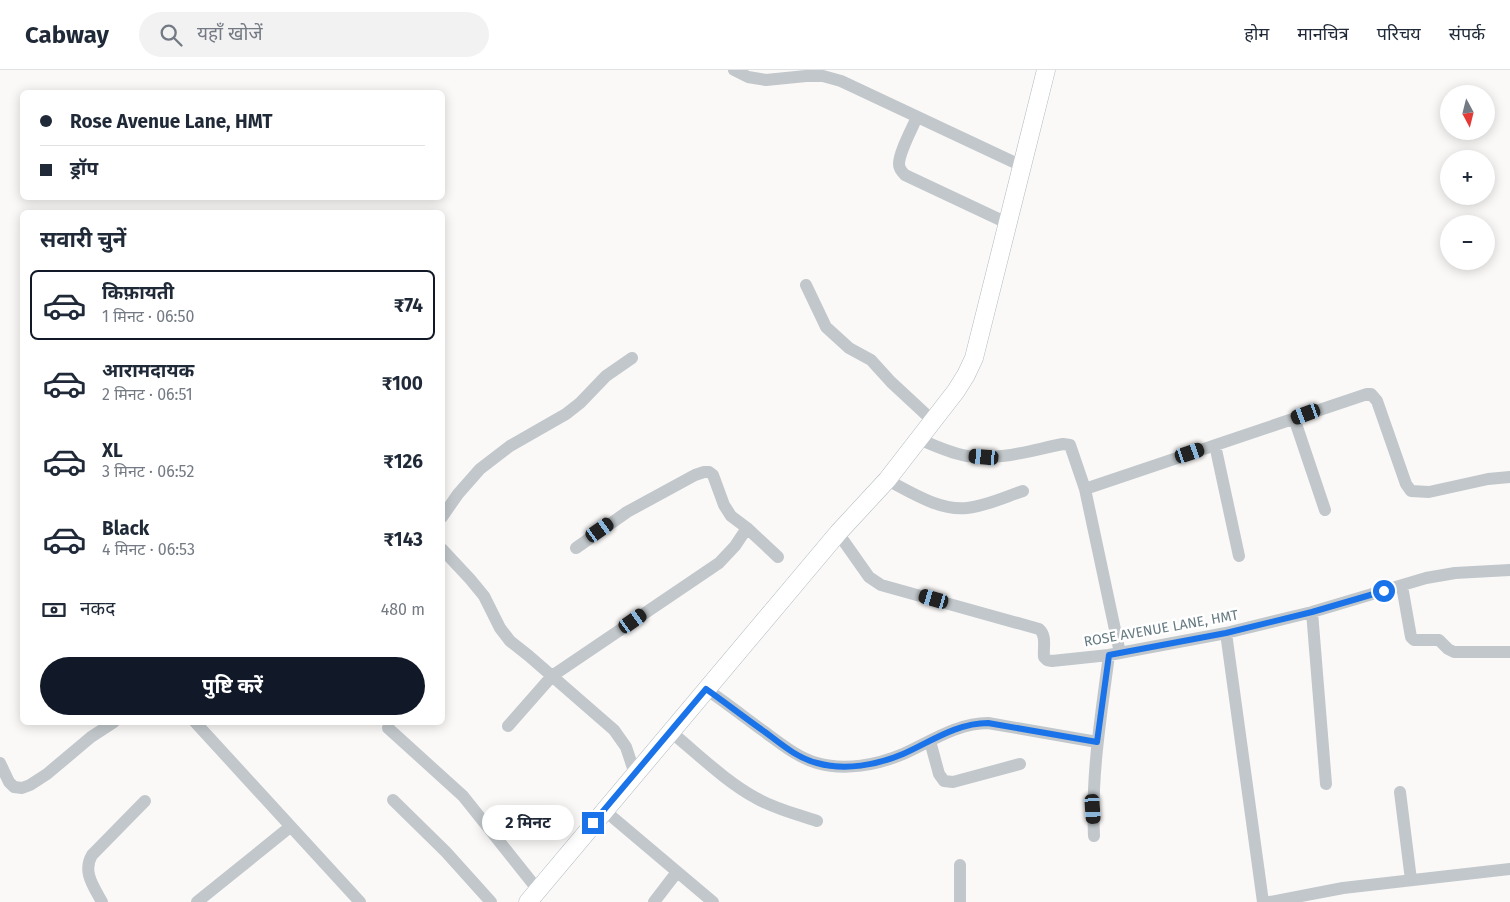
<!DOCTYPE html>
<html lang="hi">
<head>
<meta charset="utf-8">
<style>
	:root { --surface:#fff; --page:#f2f2f3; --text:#1f2937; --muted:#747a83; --line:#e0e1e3; --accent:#111827 }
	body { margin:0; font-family:"Fira Sans","Noto Sans Devanagari",sans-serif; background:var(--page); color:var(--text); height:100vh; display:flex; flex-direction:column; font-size:19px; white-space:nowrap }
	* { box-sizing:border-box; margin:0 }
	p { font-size:16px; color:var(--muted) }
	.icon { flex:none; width:28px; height:28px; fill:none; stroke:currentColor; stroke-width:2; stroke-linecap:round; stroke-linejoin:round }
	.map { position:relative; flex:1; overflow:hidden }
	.panel { position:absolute; left:20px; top:140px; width:425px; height:515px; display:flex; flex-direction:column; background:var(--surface); border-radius:8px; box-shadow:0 2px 12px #0003 }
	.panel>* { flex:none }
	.banner { position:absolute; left:20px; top:20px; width:425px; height:110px; border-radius:8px; box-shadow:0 2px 12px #0003; display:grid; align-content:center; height:110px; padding:0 20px; background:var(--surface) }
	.needle { width:32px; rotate:173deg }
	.fabs { position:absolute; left:1440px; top:15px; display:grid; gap:10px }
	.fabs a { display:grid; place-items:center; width:55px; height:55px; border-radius:50%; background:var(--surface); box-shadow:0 2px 12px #0003; font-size:25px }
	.end { position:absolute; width:22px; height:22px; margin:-11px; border:6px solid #1a73e8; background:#fff; box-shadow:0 0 0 2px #fff }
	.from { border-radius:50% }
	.bubble { position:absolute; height:35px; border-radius:18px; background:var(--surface); box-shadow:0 2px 12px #0003; font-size:16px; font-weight:700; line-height:35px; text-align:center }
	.car { position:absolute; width:15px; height:30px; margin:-15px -8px; border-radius:6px; box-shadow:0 0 4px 1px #0007; background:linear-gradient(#222 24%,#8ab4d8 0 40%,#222 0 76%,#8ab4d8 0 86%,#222 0) }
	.banner b { display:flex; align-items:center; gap:18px; height:48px; font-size:19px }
	.banner b+b { border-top:1px solid var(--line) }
	.banner i { width:12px; height:12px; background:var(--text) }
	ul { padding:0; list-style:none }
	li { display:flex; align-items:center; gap:15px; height:70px; margin:0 10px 8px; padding:0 10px; border:2px solid transparent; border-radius:8px }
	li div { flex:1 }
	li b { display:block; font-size:19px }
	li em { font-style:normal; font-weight:700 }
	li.active { border-color:var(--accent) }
	li>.icon { width:45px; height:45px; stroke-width:1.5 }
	h2 { padding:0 20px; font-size:22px; line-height:60px }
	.pay { display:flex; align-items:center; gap:12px; height:55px; padding:0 20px; font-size:19px }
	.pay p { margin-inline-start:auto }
	.cta { display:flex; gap:10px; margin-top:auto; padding:10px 20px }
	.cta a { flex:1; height:58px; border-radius:30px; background:var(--accent); color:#fff; font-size:20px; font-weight:700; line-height:58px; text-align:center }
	header { display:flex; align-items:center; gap:30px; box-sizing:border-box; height:70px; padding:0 25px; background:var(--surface); border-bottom:1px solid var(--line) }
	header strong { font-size:24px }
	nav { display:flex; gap:28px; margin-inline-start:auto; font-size:18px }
	.search { width:350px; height:45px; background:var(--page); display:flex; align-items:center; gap:12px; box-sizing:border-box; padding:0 18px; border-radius:28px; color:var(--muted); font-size:19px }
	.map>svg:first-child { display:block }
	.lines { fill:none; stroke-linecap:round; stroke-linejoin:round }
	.secondary-casing { stroke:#b1babd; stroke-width:19 }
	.street { stroke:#c1c7ca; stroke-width:12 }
	.secondary { stroke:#fff; stroke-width:18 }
	.route { stroke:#1a73e8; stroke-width:6 }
	.labels { text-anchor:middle; stroke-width:5; stroke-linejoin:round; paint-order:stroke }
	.street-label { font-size:14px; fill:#657a82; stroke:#fff }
</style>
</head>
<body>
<header>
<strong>Cabway</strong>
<div class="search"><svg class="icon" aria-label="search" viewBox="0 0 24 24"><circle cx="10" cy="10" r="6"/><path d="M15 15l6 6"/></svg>यहाँ खोजें</div>
<nav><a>होम</a><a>मानचित्र</a><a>परिचय</a><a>संपर्क</a></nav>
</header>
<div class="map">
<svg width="1510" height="832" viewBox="0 0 1510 832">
	<rect width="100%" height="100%" fill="#faf9f8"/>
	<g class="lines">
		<defs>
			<path id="secondary" d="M528,832L838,463L887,410L956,321L966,305L974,288L1046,0"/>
		</defs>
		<use href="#secondary" class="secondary-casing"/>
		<path class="street" d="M734,0L748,7L766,10L806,6H823L841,11L1022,96
			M917,47C912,59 899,82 899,94C899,99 902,102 905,105L1007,153
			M806,215L826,257L849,278L871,290L891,312L933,351
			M1294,348L1325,440
			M919,369C935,376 950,383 967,386C999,391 1032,380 1063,374L1070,375L1085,419L1120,583
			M1215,375L1239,486
			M887,410C911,422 939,441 967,438C986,436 1005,427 1023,421
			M1085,419L1367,324H1371L1377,331L1406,414L1411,421L1429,422L1488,409L1510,407
			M442,447L458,424L480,399L510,376L566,344L580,333L606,306L632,288
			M838,463L869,507L881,515L1039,559C1047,566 1043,577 1044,587L1047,590L1052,591L1109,585L1226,563L1312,542L1426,508L1455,503L1510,500
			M576,478L627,442L695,405L704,402H709L713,405L724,435L731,446L747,458L778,487
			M442,479L470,509L484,526L500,558L510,571L529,586L614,660L626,677L635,704
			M1402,516L1411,567L1414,570H1439L1448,579L1454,582H1510
			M1312,542L1326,714
			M1226,563L1263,832
			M706,619C725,632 743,646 762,660C779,672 796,687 817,693C845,701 877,695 903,684C930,672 957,653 988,653L1097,672
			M195,652L360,832
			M508,656L552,606L719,493L735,476L747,458
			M388,658L463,726L538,820
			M671,662C698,684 725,711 756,728C775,739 796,744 817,751
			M930,671L939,704L944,711L953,712L1020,694
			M0,693L9,712L14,717L22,718L30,715L47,704L91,667L114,652
			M1400,722L1411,810
			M393,730L446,782L491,832
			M604,740L713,832
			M1094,766C1091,705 1101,646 1109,585
			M960,795V832
			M102,832C94,817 82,802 92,785L145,731
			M197,832L290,757
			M654,832L677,802
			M1270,832L1343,818L1510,799"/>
		<use href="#secondary" class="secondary"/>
	</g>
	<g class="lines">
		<path class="route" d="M593,753L706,619C726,633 745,648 765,662C781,674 797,688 817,693C845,701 877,695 903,684C930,672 957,653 988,653L1097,672L1109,585L1226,563L1312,542L1384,521"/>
	</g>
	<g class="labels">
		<g class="street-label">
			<text transform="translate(1161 558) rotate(-10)" y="5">ROSE AVENUE LANE, HMT</text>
		</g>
	</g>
</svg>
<div class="fabs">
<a><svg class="needle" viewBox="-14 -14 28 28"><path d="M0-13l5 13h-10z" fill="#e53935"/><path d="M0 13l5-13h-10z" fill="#747a83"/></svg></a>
<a>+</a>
<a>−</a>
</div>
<i class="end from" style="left:1384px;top:521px"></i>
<i class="end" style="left:593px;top:753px"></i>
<div class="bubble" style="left:482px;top:735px;width:92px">2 मिनट</div>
<i class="car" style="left:1306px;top:344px;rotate:250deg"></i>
<i class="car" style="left:1190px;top:383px;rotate:71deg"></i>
<i class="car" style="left:984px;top:387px;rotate:275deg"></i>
<i class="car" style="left:600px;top:460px;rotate:55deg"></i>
<i class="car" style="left:934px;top:529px;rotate:286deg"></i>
<i class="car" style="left:633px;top:551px;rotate:55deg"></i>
<i class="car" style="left:1093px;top:739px;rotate:176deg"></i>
<div class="banner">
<b><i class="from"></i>Rose Avenue Lane, HMT</b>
<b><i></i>ड्रॉप</b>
</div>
<section class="panel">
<h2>सवारी चुनें</h2>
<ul>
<li class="active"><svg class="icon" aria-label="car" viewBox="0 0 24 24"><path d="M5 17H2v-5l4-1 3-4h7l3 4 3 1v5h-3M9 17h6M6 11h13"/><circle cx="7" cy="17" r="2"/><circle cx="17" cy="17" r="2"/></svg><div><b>किफ़ायती</b><p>1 मिनट · 06:50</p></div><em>₹74</em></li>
<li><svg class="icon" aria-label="car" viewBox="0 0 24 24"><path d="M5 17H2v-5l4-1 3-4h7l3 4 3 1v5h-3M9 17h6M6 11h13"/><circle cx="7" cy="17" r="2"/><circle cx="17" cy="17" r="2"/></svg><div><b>आरामदायक</b><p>2 मिनट · 06:51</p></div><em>₹100</em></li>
<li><svg class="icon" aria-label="car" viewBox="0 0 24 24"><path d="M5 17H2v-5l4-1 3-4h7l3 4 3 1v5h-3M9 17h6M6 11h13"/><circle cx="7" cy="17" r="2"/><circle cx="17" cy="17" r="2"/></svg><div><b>XL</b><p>3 मिनट · 06:52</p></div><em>₹126</em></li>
<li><svg class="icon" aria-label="car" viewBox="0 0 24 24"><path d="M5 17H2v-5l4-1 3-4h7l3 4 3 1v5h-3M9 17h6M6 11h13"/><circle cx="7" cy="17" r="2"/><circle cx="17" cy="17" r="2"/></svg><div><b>Black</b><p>4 मिनट · 06:53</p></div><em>₹143</em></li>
</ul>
<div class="pay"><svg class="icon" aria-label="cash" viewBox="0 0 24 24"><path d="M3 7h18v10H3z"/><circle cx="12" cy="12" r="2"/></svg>नकद<p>480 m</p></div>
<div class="cta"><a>पुष्टि करें</a></div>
</section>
</div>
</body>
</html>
